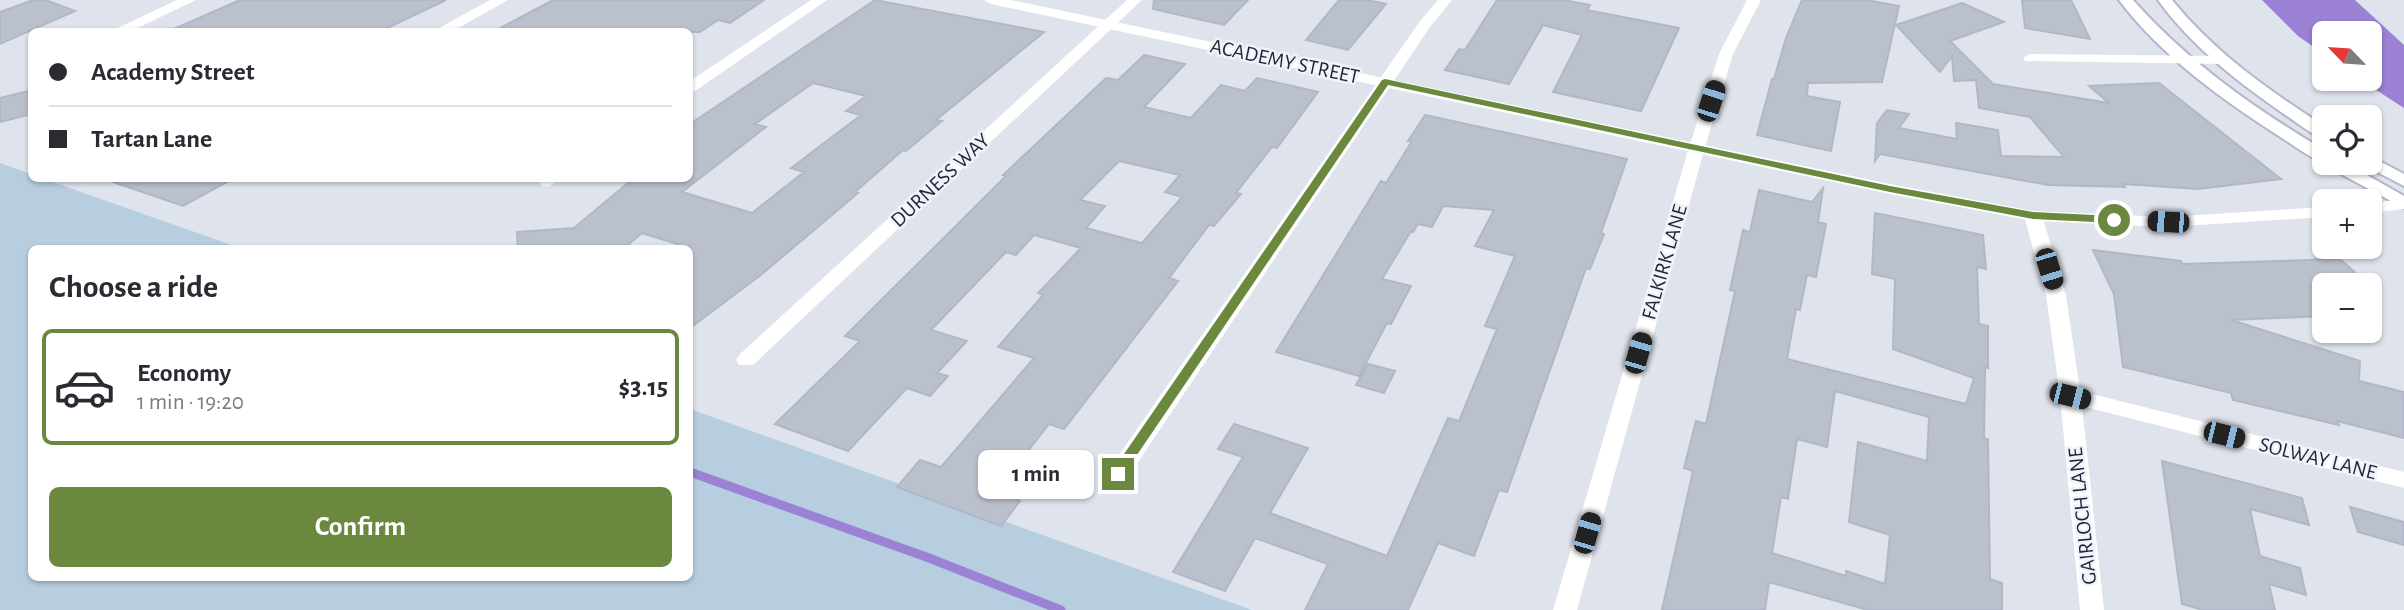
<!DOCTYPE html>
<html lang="en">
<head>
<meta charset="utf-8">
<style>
	:root { --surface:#fff; --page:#f7f7f7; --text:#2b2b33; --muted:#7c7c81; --line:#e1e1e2; --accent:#6a893f }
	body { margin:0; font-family:"Alegreya Sans",sans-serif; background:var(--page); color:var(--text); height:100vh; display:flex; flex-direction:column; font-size:26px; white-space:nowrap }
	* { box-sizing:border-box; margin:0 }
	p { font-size:23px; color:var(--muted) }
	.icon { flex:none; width:38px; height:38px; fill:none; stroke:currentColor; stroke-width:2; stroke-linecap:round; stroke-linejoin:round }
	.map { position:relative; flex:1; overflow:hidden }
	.panel { position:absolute; left:28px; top:245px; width:665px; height:336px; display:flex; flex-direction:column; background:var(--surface); border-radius:10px; box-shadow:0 2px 5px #0004 }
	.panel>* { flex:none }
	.hud { position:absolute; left:28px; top:28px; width:665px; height:154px; border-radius:10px; box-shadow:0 2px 5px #0004; display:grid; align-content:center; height:154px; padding:0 21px; background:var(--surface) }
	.needle { width:46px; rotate:295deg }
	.controls { position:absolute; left:2312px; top:21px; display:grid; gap:14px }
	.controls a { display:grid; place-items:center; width:70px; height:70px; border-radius:10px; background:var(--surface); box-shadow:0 2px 5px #0004; font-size:35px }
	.end { position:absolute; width:32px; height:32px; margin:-16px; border:9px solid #6a893f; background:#fff; box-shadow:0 0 0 4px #fff }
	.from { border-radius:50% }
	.bubble { position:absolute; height:49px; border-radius:10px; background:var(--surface); box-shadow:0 2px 5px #0004; font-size:23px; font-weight:600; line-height:49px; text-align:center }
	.car { position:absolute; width:21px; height:42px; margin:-21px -10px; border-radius:9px; box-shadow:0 0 5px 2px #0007; background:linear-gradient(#222 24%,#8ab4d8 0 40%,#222 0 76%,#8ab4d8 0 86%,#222 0) }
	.hud b { display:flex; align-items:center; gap:24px; height:66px; font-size:26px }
	.hud b+b { border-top:2px solid var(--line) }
	.hud i { width:18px; height:18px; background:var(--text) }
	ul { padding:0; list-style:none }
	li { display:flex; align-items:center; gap:21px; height:116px; margin:0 14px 10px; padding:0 7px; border:4px solid var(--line); border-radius:10px }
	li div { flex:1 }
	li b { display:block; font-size:26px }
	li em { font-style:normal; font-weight:600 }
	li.current { border-color:var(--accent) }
	li>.icon { width:63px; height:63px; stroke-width:1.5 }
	h2 { padding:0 21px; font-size:32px; line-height:84px }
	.action { display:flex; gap:14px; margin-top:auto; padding:14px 21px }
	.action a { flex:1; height:80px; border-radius:10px; background:var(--accent); color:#fff; font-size:28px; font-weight:600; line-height:80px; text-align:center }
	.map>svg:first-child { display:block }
	.green { fill:#b6cedf }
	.water { fill:#9b82d5 }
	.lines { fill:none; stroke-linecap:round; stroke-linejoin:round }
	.stream { stroke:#9b82d5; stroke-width:9 }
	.building { fill:#bbc0cd; stroke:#b1b7c6; stroke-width:2; fill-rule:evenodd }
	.secondary-casing { stroke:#b2b7cc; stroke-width:4 }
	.minor { fill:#fff; fill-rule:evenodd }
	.tertiary { fill:#fff; fill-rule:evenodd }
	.secondary { fill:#fff; fill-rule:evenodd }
	.route { fill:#6a893f }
	.labels { text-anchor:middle; stroke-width:5; stroke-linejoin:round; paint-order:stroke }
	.street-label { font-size:21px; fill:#1f233d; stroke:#f0f3f8 }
</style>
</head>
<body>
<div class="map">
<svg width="2404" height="610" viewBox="0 0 2404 610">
	<rect width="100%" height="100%" fill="#dfe3ec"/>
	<path class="green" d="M0,163L31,174L32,178L44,179L240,248H32V578H690V409L1252,610H0Z"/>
	<path class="water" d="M2262,0H2355L2404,45V108L2359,79H2370V33H2324V54L2298,36Z"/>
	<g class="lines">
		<path class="stream" d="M690,472L929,558L1061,610"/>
	</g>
	<path class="building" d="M33,0H46L75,11L0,44V12Z
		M240,0H446L379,32H167Z
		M553,0H764L730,23L718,20L700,32H493Z
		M875,0L1044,32L936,120L942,121L906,151L903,150L855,192L858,193L762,274L690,328V248L642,233L624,248H518L517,232L574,228L634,178H690V124ZM813,83L866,96L846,111L861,115L791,168L804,172L752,213L682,192L766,127L755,124Z
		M1154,0H1248L1224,25L1153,9Z
		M1339,0H1367L1386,4L1348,50L1306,40Z
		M1497,0H1563L1590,5L1587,10L1679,28L1641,111L1553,92L1582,35L1543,25L1509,84L1445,70L1459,49L1465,50Z
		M1802,0H1866L1899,6L1882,82L1808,83L1807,96L1840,102L1831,151L1757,135L1772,79H1774L1786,38Z
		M2022,0H2071L2090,39L2025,28Z
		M1962,3L2004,22L1950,41L1993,84L2109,103L2089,86L2159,83L2281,179L2198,189L2123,184L2125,187L2048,185L1880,154L1875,161L1877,123L1887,110L1909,114L1899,128L1957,139L1956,123L1998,130L2001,156L2064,157L2030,117L1979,108L1976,80L1954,81L1952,56L1940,72L1896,25Z
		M1144,55L1185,64L1144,107L1191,118L1221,85L1245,91L1257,78L1318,92L1277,148L1272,147L1236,193L1241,194L1214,226L1209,225L1169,278L1178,281L1064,429L1049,424L996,492L1020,501L1001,526L897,487L920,460L941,467L1034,358L998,347L1043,295L1038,293L1081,248L1034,235L1016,255L1006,252L931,330L967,341L937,373L948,376L930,396L907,388L848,451L775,424L860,341L845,336L1006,176L1003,175L1106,78L1118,80ZM1119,161L1180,175L1165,192L1182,197L1142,243L1086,228L1105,206L1080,200Z
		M32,90V114L0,122V98Z
		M1425,115L1627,159L1601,233L1604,234L1590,269L1586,268L1507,492L1499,490L1474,556L1438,543L1408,610H1305L1328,564L1255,538L1225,591L1173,572L1243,457L1218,449L1234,424L1308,448L1270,513L1387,556L1448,418L1459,421L1497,329L1485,326L1515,256L1475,246L1494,210L1443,206L1432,227L1418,224L1413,232L1411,231L1382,279L1411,286L1391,324L1387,323L1359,376L1276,352L1381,181L1386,183L1412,141H1408Z
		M114,178H234L183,206L113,182Z
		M1823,188L1818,222L1826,224L1816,277L1807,275L1800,310L1796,309L1787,359L1966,404L1974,378L1893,349L1895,279L1872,274L1875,213L1983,235L1986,269L1977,267L1979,324L1988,326V368L1985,367L1984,438L1988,439L1990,579L2002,583V610H1868L1769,582L1765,610H1662L1693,471L1684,468L1696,421L1706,424L1735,291L1730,290L1743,230L1750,232L1759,190L1812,202ZM1835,391L1929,417L1927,461L1858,442L1849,522L1890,535L1885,584L1846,571V576L1772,553L1781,497L1788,499L1797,439L1827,447Z
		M2093,250L2181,261L2182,264L2340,259L2369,285H2324V316L2231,320L2360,361L2359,381L2404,392V438L2337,421L2339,425L2233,400L2231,393L2123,367L2114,294Z
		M1368,364L1395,371L1384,393L1356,385Z
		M2162,461L2302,498L2309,525L2250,509L2260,556L2300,568L2306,595L2269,584L2275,610H2203L2182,604Z
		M2350,507L2404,522V545L2358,532Z"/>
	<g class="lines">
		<defs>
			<path id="secondary" d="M2119,0H2133C2188,62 2254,108 2324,150V162C2309,158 2295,146 2282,138C2223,100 2162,57 2119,0Z
				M2158,0H2172C2214,52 2268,90 2324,126V138C2311,135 2298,123 2287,116C2239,83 2192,47 2158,0Z
				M2370,156L2404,174V186L2364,165L2363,163H2370Z
				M2326,163H2346L2404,196V208L2328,167Z"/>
		</defs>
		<use href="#secondary" class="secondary-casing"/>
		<path class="minor" d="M177,0H196L129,32H109Z
			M490,0H508L451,32H432Z
			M811,0H827L695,91L690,92V81Z
			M1127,0H1142L753,365H739L736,360L739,355Z
			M1438,0H1452L1430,27L1126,480L1118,482L1110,480L1107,474L1110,468L1420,21Z
			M1747,0H1761L1733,54L1705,147L1577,610H1553L1689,147L1719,54Z
			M2030,54L2224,56L2231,60L2224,64L2025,61L2023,58Z
			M542,178H562L548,187L542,186L539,182Z
			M2033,211L2042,216L2066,295L2080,391L2404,472V488L2082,406L2104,610H2080L2060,396L2046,295L2024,216Z"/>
		<path class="tertiary" d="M984,0H1011L1890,184L2033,211L2168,217L2324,207V217L2168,227L2033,221L1890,194L991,4Z
			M2404,199V209L2370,213V203Z"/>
		<use href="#secondary" class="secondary"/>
	</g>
	<path class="route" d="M1385,79L1890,186L2033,212L2114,216L2119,220L2114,223L2033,219L1890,192L1388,85L1122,477H1113V470L1382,80Z"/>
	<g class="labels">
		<g class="street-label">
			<text transform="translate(1285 61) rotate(12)" y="7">ACADEMY STREET</text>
			<text transform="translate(940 180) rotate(-43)" y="7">DURNESS WAY</text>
			<text transform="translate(1664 262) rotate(-74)" y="7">FALKIRK LANE</text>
			<text transform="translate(2318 458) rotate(14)" y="7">SOLWAY LANE</text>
			<text transform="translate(2082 516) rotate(-96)" y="7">GAIRLOCH LANE</text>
		</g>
	</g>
</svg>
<div class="controls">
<a><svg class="needle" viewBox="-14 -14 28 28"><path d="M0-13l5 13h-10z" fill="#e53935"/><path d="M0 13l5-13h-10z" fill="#7c7c81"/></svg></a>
<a><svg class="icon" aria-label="locate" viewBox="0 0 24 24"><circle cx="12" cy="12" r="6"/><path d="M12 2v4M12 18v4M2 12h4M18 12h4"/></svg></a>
<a>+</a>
<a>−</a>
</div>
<i class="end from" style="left:2114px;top:220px"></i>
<i class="end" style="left:1118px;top:474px"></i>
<div class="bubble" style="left:978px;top:450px;width:116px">1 min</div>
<i class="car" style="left:1711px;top:101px;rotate:18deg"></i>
<i class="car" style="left:2168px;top:222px;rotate:273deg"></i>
<i class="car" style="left:2049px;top:269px;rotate:163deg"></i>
<i class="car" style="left:1638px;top:353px;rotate:16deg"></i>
<i class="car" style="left:2070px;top:396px;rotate:104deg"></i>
<i class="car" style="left:2224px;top:435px;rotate:104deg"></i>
<i class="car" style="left:1587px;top:533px;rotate:16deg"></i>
<div class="hud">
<b><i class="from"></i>Academy Street</b>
<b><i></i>Tartan Lane</b>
</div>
<section class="panel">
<h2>Choose a ride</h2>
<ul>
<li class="current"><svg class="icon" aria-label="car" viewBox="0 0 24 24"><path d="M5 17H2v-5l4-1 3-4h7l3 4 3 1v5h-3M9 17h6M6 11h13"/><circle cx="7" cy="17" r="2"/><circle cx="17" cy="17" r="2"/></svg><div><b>Economy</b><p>1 min · 19:20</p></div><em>$3.15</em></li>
</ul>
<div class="action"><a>Confirm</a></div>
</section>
</div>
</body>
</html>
